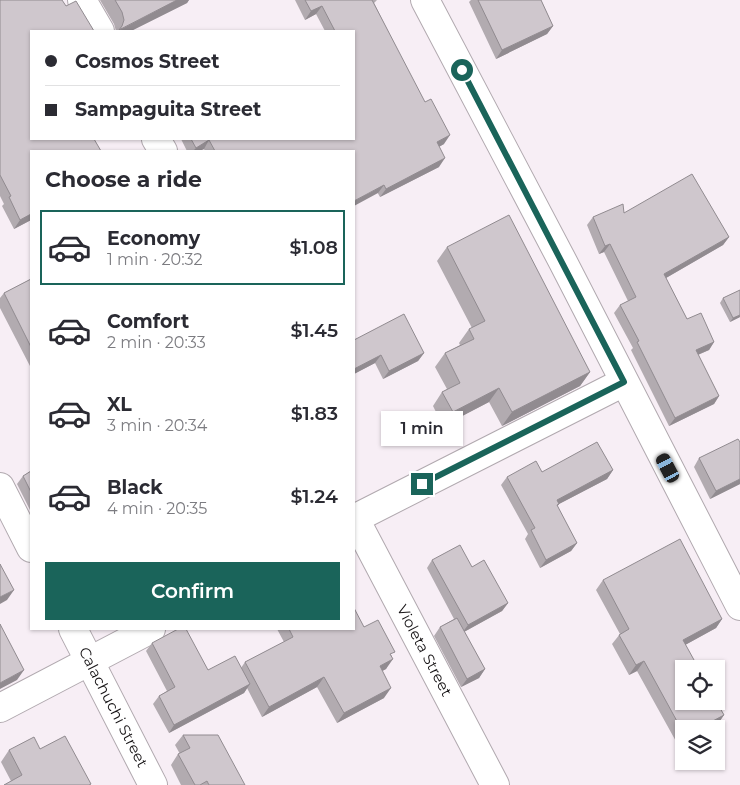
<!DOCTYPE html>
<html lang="en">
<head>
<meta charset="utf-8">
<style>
	:root { --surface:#fff; --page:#f2f2f3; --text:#2b2b33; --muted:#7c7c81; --line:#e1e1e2; --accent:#1a645a }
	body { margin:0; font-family:Montserrat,sans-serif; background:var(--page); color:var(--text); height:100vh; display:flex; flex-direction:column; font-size:19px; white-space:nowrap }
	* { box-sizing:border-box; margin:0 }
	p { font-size:16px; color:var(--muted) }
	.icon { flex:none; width:28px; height:28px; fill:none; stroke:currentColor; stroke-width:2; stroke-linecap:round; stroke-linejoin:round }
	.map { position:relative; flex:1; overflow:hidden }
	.side { position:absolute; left:30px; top:150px; width:325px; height:480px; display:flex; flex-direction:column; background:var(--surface); border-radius:0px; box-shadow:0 1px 4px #0004 }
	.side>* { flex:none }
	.banner { position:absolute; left:30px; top:30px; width:325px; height:110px; border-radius:0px; box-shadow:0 1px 4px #0004; display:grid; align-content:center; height:110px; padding:0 15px; background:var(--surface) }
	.tools { position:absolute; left:675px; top:660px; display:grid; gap:10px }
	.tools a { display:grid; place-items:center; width:50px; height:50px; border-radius:0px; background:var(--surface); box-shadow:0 1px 4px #0004; font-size:25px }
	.end { position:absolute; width:22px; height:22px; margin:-11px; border:6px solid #1a645a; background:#fff; box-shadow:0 0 0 2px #fff }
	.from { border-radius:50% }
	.bubble { position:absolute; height:35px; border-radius:0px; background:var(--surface); box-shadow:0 1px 4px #0004; font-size:16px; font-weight:600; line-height:35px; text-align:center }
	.car { position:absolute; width:15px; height:30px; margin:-15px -8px; border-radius:6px; box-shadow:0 0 4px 1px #0007; background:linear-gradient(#222 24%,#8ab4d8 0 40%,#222 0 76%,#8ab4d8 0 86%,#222 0) }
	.banner b { display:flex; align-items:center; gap:18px; height:48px; font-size:19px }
	.banner b+b { border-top:1px solid var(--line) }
	.banner i { width:12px; height:12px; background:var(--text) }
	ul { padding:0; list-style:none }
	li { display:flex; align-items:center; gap:15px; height:75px; margin:0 10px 8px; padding:0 5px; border:2px solid transparent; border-radius:0px }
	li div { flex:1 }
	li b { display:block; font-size:19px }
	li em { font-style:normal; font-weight:600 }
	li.current { border-color:var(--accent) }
	li>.icon { width:45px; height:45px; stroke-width:1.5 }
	h2 { padding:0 15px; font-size:22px; line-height:60px }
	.primary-button { display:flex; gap:10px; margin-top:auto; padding:10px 15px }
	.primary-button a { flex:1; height:58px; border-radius:0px; background:var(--accent); color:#fff; font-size:20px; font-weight:600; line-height:58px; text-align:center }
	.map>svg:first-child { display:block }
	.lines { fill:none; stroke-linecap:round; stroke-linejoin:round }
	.minor-casing { stroke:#b1a9af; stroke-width:30 }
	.minor { stroke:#fff; stroke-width:28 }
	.wall { fill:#b2abb0 }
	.shaded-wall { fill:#918b90 }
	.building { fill:#cfc7cd; stroke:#918b90 }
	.route { stroke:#1a645a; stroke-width:6 }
	.labels { text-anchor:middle; stroke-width:4.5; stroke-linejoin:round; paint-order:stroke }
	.street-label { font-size:15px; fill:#161315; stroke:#f7eef5 }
</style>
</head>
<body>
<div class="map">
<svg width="740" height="785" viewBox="0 0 740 785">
	<rect width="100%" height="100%" fill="#f7eef5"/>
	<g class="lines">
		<defs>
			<g id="minor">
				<path d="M82,0L100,31"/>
				<path d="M425,0L563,262L740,606"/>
				<path d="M156,139L163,151"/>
				<path d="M0,487L31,548"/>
				<path id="s1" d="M354,517L495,785"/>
				<path d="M354,519L624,382"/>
				<path id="s2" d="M73,629L153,785"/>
				<path d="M0,708L151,629"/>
			</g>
		</defs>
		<use href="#minor" class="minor-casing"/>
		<use href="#minor" class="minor"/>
	</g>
	<path class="wall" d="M0,0L31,31V220L14,229L2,206L4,204L0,196Z
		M100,0H189L187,3L131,31H116L114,24Z
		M295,0H377L374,3L444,144L439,147V167L380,197L354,151H205L204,149L199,151H187L181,139H354V31H325L316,14L305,20Z
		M471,0H541L553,26L547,34L496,59L469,2Z
		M624,213L729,237L723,245L666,278L687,319L714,342L709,350L698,355L719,396L714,404L669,426L631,350L633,348L614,313L620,305L628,301L604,252L599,254L587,225L593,217Z
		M447,247L590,372L580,386L502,426L489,402L443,426L433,406L442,392L447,389L435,367L445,353L460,345L459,343L469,329L472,328L437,261Z
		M31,279V368L0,308V298L4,293Z
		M740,290V317L730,322L720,303L723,298Z
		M354,340L424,353L418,361L383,379L375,363L354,374Z
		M740,442V484L710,499L694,467L699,458Z
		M613,470L607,479L559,504L557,506L577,543L571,551L540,568L525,539L528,534L501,485L507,477L542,472Z
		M31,471V512L17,484L23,476Z
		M432,560L472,567L508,603L502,611L464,632L485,669L479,678L461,687L434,636L440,627L454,619L427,568Z
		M603,580L722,619L716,628L685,645L724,715L717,725L709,729H684V742L678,745L637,671L629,675L612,644L620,634L596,590Z
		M364,627L392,656L386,669L382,671L384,698L337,723L317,687L262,717L247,688L244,693L169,733L153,704L159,696L167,691L146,651L152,643L208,670L241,668L245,662L284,642L277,629H354Z
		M183,735L245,785H181L171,765L178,754H180L175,745Z
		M40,749L91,784L90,785H4L11,781L1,762L9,750Z"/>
	<path class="shaded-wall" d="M177,0H189L187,3L131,31H118Z
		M322,6L316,14L305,20L311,11Z
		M553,26L547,34L496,59L502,50Z
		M450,135L444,144L431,151L437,142Z
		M209,140L204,149L199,151H193L196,148Z
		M445,158L439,167L380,197L386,189Z
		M384,185L378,193L354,206V201Z
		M31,214V220L14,229L20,220Z
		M729,237L723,245L659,282L664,274Z
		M610,244L604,252L599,254L605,246Z
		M740,315V317L730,322L733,318Z
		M714,342L709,350L690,358L696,350Z
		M424,353L418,361L383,379L389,371Z
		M381,355L375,363L354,374V369Z
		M590,372L580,386L502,426L512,412Z
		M499,388L489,402L443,426L453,412Z
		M719,396L714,404L669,426L675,418Z
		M613,470L607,479L559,504L553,512L557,500Z
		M740,479V484L710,499L716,491Z
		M577,543L571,551L540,568L546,560Z
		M14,590L7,600L0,604V597Z
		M508,603L502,611L462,633L468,625Z
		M722,619L716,628L676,650L683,640Z
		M393,659L386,669L373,676L380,666Z
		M644,661L637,671L629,675L636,665Z
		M485,669L479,678L461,687L467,679Z
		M24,670L17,680L0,689V683Z
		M324,677L317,687L262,717L269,707Z
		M250,684L244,693L169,733L174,725Z
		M391,688L384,698L337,723L344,713Z
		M724,715L717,725L709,729H698Z
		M684,737V742L678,745Z"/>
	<path class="building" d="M0,0H62L66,6L76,1L94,31H31V139H94L101,151H31V214L20,220L9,197L11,196L0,175Z
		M115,0H177L119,30L122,26L124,20L122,12Z
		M305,0H372L425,102L431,99L450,135L437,142L445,158L386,189L384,185L354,201V151H215L209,140L196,148L191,139H354V31H335L322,6L311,11Z
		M478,0H541L553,26L502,50Z
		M692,174L729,237L664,274L687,319L701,313L714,342L696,350L719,396L675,418L637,342L639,341L620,305L636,297L610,244L605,246L593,217L623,204L624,213Z
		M509,215L590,372L512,412L499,388L453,412L442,392L460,383L445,353L474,339L469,329L485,321L447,247Z
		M31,279V347L4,293Z
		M740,290V315L733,318L723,298Z
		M404,314L424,353L389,371L381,355L354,369V340Z
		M738,439L740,442V479L716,491L699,458Z
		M597,442L613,470L557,500L559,504L557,505L577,543L546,560L531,530L535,528L507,477L536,461L542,472Z
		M31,471V492L23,476Z
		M680,539L722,619L683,640L699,669H684V701H716L724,715L698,729H684V734L644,661L636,665L619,635L629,629L603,580Z
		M460,545L472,567L484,560L508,603L468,625L432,560Z
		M0,564L14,590L0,597Z
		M354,608L364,627L378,620L395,652L390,654L393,659L380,666L391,688L344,713L324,677L269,707L245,662L293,637L289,629H354Z
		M457,618L485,669L467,679L440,627Z
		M0,624L24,670L0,683Z
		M178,629H186L208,670L235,656L250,684L174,725L159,696L175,687L152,643Z
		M183,735H218L245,785H209L207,781L200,785H195L178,754L190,748Z
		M65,736L91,784L89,785H4L22,775L9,750L34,737L40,749Z"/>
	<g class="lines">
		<path class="route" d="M422,484L624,382L462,70"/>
	</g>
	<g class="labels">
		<g class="street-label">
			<text dy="5" stroke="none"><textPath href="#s1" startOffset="151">Violeta Street</textPath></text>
			<text dy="5" stroke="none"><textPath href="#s2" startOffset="88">Calachuchi Street</textPath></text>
		</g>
	</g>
</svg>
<div class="tools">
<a><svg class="icon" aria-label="locate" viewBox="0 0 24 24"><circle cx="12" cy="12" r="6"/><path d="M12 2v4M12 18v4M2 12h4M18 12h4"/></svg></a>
<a><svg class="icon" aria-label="layers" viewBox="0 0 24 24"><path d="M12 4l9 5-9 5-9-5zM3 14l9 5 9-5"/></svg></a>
</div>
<i class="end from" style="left:462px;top:70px"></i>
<i class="end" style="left:422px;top:484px"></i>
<div class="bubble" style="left:381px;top:411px;width:82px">1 min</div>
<i class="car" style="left:668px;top:468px;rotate:332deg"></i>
<div class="banner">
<b><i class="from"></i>Cosmos Street</b>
<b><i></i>Sampaguita Street</b>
</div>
<section class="side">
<h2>Choose a ride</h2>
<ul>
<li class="current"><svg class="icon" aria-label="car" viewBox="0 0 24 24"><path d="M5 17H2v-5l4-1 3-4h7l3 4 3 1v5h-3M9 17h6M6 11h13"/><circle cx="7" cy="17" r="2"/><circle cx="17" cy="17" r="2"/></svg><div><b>Economy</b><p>1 min · 20:32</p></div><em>$1.08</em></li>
<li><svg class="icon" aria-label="car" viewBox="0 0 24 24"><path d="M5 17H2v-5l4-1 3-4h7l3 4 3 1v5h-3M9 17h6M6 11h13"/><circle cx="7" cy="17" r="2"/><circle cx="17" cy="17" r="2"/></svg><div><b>Comfort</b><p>2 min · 20:33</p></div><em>$1.45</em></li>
<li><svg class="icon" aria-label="car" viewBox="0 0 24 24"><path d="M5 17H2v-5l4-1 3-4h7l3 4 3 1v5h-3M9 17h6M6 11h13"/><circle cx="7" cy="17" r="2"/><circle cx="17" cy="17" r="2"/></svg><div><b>XL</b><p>3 min · 20:34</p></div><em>$1.83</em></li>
<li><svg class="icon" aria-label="car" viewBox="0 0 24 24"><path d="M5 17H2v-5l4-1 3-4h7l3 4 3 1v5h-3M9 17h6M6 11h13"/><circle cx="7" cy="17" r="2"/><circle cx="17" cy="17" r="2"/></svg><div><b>Black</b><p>4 min · 20:35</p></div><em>$1.24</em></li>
</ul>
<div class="primary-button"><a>Confirm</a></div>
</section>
</div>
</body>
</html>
